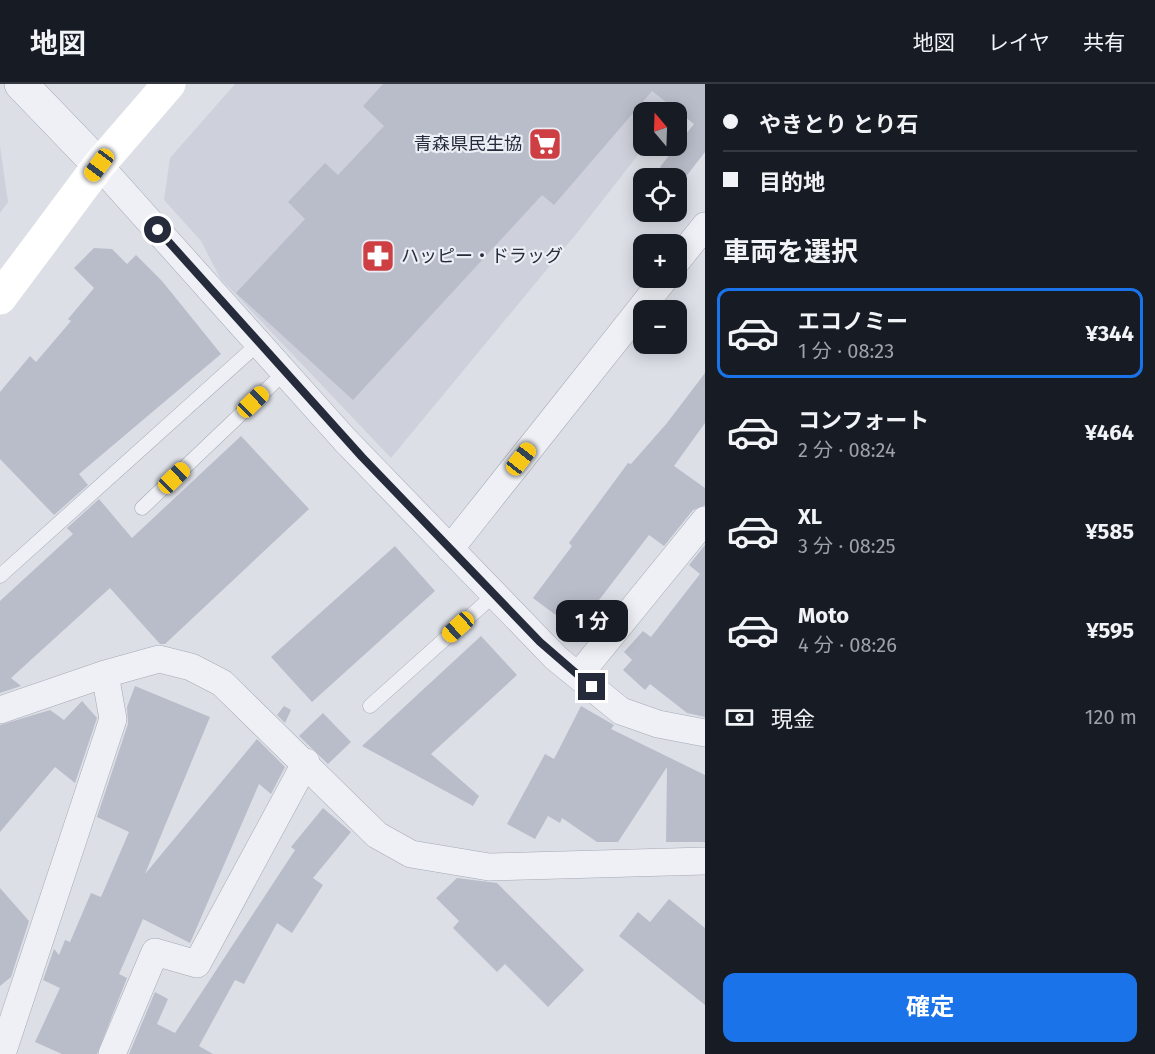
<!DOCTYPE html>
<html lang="ja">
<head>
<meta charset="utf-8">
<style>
	:root { --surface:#171b24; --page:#242831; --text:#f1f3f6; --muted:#9ea1a6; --line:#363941; --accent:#1a73e8 }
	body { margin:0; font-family:"Fira Sans","Noto Sans JP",sans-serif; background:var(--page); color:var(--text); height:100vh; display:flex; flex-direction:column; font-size:22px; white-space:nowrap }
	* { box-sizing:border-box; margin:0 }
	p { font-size:20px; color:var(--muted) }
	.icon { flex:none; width:33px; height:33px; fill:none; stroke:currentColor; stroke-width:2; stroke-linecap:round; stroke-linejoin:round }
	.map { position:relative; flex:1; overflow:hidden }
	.sheet { display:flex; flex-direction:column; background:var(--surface); width:450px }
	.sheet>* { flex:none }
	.guide { display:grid; align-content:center; height:132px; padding:0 18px; background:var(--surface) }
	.needle { width:39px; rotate:341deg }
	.buttons { position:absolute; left:633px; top:18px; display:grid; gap:12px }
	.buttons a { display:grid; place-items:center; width:54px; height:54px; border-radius:12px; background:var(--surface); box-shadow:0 3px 15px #0003; font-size:30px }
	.end { position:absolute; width:27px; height:27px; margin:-14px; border:8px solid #262b3c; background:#fff; box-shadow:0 0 0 3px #fff }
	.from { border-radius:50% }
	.bubble { position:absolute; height:42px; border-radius:12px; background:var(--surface); box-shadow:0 3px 15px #0003; font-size:20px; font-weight:700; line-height:42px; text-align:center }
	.car { position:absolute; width:18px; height:36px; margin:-18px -9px; border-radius:8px; box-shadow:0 0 4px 2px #0007; background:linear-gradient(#f5c518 24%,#345 0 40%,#f5c518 0 76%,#345 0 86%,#f5c518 0) }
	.guide b { display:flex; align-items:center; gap:21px; height:57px; font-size:22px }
	.guide b+b { border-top:2px solid var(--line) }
	.guide i { width:15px; height:15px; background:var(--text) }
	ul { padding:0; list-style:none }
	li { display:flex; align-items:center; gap:18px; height:90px; margin:0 12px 9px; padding:0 6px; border:3px solid transparent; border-radius:12px }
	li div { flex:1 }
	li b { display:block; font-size:22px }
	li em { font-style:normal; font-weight:700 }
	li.on { border-color:var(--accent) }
	li>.icon { width:54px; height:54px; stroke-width:1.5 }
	h2 { padding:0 18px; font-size:27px; line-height:72px }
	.pay { display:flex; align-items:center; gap:15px; height:66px; padding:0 18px; font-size:22px }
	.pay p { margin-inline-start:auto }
	.cta { display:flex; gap:12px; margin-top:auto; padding:12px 18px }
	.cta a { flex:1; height:69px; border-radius:12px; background:var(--accent); color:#fff; font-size:24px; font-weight:700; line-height:69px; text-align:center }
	header { display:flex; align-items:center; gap:36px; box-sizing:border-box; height:84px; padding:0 30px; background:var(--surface); border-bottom:2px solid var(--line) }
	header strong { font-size:28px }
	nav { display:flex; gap:33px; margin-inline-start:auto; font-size:21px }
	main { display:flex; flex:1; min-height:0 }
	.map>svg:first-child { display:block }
	.built { fill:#ced1db }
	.building { fill:#b9bdc9 }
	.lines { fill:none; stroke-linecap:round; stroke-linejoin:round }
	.service-casing { stroke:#a5a9b3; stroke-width:15 }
	.minor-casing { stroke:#a5a9b3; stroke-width:28 }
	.tertiary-casing { stroke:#a5a9b3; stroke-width:34 }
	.service { stroke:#eef0f5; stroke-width:14 }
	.minor { stroke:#eef0f5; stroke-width:27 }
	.tertiary { stroke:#eef0f5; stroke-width:33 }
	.secondary { stroke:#fff; stroke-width:33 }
	.route { stroke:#262b3c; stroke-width:8 }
	.labels { text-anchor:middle; stroke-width:4.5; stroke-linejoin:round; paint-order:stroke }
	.poi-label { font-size:18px; fill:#262b3c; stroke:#ebeef4; text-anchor:end }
</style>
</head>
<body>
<header>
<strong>地図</strong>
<nav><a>地図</a><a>レイヤ</a><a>共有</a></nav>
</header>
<main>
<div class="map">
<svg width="705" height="970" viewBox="0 0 705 970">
	<rect width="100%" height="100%" fill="#dcdfe6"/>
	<path class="built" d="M235,0H692L670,28H644L645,62L577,149L391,374L220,194L201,157L164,116L170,74Z
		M0,62L8,118L0,129Z"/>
	<path class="building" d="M383,0H705V68L681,99L660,83L694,40L652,7L554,121L542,111L353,316L236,209L305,135L288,118L325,79L338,91L384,42L363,22Z
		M94,164L112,165L127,180L136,171L162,197L221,270L79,390L88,401L54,431L0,375V308L30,272L36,278L71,237L68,235L94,204L74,184Z
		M705,289V339L674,382L705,404V421L693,426L664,462L649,451L589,529L575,518L561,535L533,514L572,462L569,459L628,379L631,380L667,339Z
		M241,352L309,425L165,560H160L110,504L11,594L21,602L0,609V517L73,450L67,444L99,415L132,454Z
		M705,461V633L687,629L650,600L645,606L623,586L632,576L624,568L643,547L651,553L700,490L689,481Z
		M395,462L435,507L312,618L271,573Z
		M481,552L517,591L431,670L479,712L473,722L362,662Z
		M135,602L210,633L145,790L257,655L285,683L271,710L259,700L190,859L143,835L119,890L127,894L97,970H62L35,958L60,904L43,896L54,865L59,871L65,856L70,858L91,809L101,813L129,748L97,733L128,640L127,623Z
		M82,617L97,634L75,699L55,683L0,748V641L50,626L64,636Z
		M284,622L291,626L285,639L277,631Z
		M581,622L614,641L611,645L705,691V758H666L667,683L618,758H597L562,734L560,739L548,732L535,755L507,740L545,670L554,675Z
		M323,629L351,658L328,680L299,652Z
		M323,724L351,748L313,794L323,801L292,849L277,839L244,900L235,896L199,962L213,970H129L155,908L168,915L157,940L175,949L295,766L291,763Z
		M457,794L497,799L584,886L548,923L505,880L497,888L453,844L459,837L436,814Z
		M0,804L29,837L11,893L0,902Z
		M669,815L705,844V921L619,852L638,828L650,838Z"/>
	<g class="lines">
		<defs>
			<path id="service" d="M142,424L285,288
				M0,492L259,259
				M370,622L494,511"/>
			<path id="minor" d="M99,81L345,356L556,574L621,627L658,640L705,649
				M676,178L705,142
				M450,465L665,194
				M578,592L705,436
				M0,626L105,590L159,575L191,583L222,599L377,751L411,770L489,783L705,777
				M2,970L113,635L105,590
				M112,970L155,868L197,880L306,678"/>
			<path id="tertiary" d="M21,0L99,81"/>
		</defs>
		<use href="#service" class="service-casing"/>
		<use href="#minor" class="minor-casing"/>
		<use href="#tertiary" class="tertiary-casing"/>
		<use href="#service" class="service"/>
		<use href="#minor" class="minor"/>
		<use href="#tertiary" class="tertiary"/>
		<path class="secondary" d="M0,214L99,81L169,0"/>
	</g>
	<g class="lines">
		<path class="route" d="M158,146L362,373L540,558L592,603"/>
	</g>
	<defs>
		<symbol id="supermarket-square" viewBox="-11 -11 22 22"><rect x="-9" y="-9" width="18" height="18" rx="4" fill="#cd3f42" stroke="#ebeef4"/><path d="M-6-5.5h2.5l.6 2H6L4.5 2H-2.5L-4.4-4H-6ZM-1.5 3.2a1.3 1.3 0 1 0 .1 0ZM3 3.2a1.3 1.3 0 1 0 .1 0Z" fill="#fff"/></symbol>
		<symbol id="pharmacy-square" viewBox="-11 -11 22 22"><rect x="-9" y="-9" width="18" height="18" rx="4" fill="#cd3f42" stroke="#ebeef4"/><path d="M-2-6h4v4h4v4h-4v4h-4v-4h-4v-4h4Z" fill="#fff"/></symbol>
	</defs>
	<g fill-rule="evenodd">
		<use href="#supermarket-square" x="526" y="41" width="38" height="38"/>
		<use href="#pharmacy-square" x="359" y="153" width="38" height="38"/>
	</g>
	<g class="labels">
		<g class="poi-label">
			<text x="522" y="66">青森県民生協</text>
			<text x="401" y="178" text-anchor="start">ハッピー・ドラッグ</text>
		</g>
	</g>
</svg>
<div class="buttons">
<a><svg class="needle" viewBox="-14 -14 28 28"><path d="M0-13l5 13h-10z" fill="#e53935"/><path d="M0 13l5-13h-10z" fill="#9ea1a6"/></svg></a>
<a><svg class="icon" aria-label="locate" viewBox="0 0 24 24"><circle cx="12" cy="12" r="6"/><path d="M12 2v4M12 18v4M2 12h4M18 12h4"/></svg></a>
<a>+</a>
<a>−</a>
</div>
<i class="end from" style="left:158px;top:146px"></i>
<i class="end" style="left:592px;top:603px"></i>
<div class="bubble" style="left:556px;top:516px;width:72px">1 分</div>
<i class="car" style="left:99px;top:81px;rotate:217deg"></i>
<i class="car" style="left:253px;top:318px;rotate:46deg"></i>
<i class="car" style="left:521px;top:375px;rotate:38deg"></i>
<i class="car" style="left:174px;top:394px;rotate:46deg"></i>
<i class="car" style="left:458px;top:543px;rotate:228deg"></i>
</div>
<section class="sheet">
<div class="guide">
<b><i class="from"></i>やきとり とり石</b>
<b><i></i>目的地</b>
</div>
<h2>車両を選択</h2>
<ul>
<li class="on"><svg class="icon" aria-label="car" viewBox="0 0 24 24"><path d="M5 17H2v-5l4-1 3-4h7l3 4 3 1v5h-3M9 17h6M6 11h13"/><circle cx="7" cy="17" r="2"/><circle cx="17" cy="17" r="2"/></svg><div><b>エコノミー</b><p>1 分 · 08:23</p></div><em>¥344</em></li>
<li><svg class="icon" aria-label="car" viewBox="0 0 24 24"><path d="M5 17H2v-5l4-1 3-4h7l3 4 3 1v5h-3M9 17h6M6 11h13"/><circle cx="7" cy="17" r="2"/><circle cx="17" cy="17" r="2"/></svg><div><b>コンフォート</b><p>2 分 · 08:24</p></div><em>¥464</em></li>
<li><svg class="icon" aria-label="car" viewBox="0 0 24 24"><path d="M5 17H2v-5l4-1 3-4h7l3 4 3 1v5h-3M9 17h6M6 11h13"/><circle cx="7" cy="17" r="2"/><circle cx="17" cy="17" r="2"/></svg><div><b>XL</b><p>3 分 · 08:25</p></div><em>¥585</em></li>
<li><svg class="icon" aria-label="car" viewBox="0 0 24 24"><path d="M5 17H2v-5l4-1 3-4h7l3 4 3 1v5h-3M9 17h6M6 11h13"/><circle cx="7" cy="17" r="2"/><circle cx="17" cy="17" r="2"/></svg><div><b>Moto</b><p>4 分 · 08:26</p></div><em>¥595</em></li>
</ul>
<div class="pay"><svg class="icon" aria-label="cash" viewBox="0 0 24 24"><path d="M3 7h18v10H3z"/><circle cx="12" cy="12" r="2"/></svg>現金<p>120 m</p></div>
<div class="cta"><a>確定</a></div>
</section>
</main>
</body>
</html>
